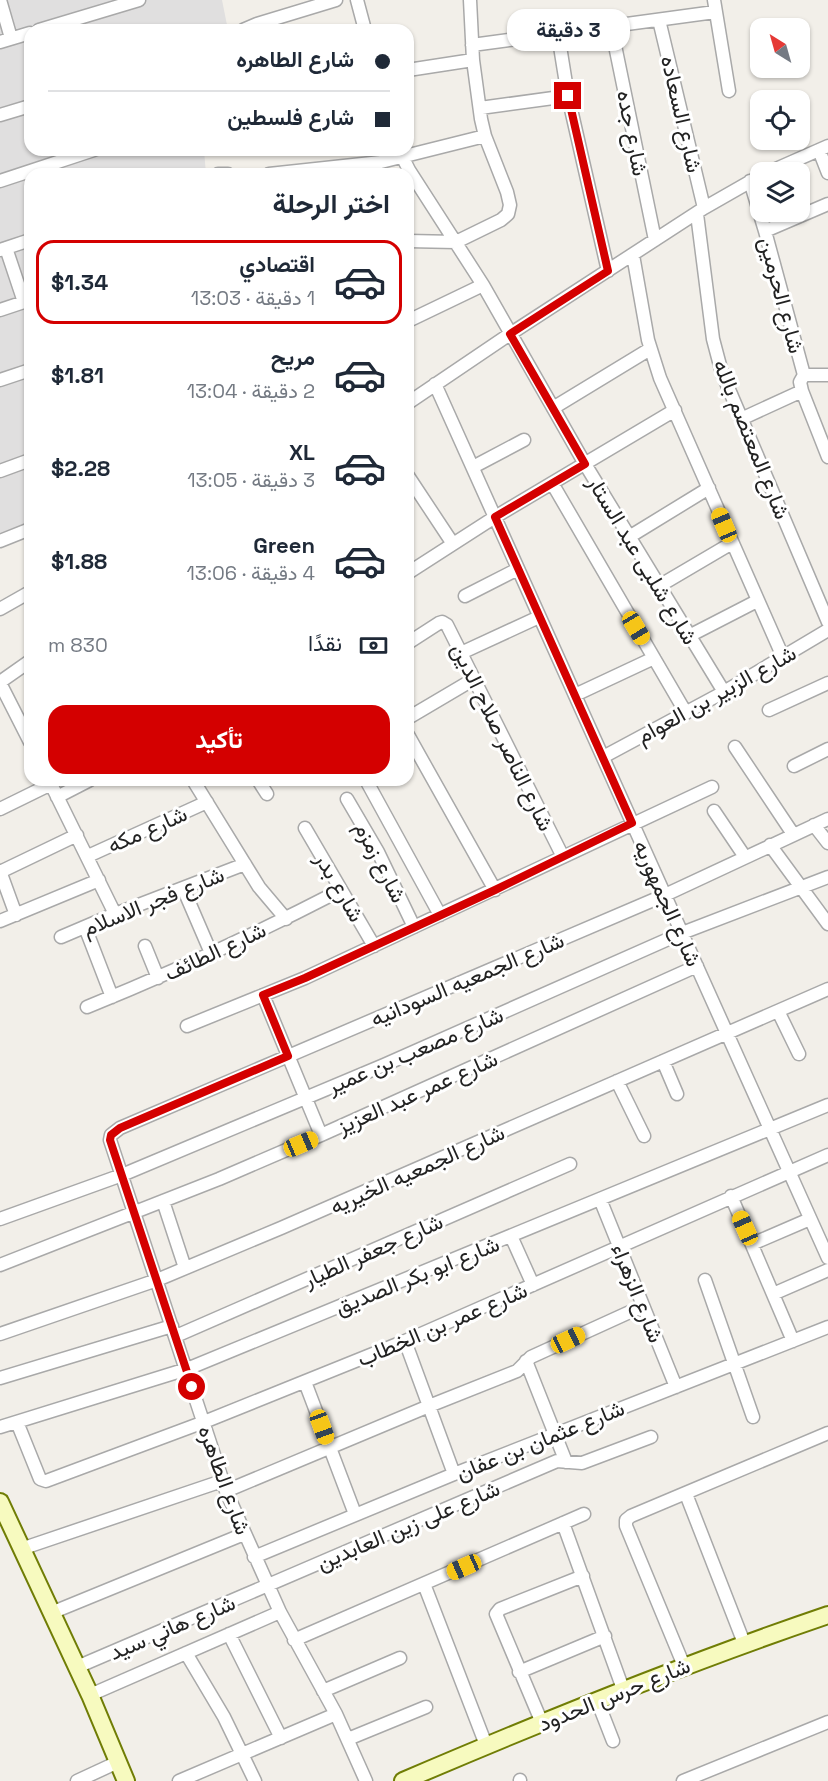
<!DOCTYPE html>
<html lang="ar">
<head>
<meta charset="utf-8">
<style>
	:root { --surface:#fff; --page:#f6f6f7; --text:#1f2937; --muted:#747a83; --line:#e0e1e3; --accent:#d40000 }
	body { margin:0; font-family:"Space Grotesk",Vazirmatn,sans-serif; background:var(--page); color:var(--text); direction:rtl; height:100vh; display:flex; flex-direction:column; font-size:22px; white-space:nowrap }
	* { box-sizing:border-box; margin:0 }
	p { font-size:20px; color:var(--muted) }
	.icon { flex:none; width:33px; height:33px; fill:none; stroke:currentColor; stroke-width:2; stroke-linecap:round; stroke-linejoin:round }
	.map { position:relative; flex:1; overflow:hidden; direction:ltr }
	.side { position:absolute; left:24px; top:168px; width:390px; height:618px; display:flex; flex-direction:column; background:var(--surface); border-radius:18px; box-shadow:0 2px 4px #0004; direction:rtl }
	.side>* { flex:none }
	.guide { position:absolute; left:24px; top:24px; width:390px; height:132px; border-radius:18px; box-shadow:0 2px 4px #0004; direction:rtl; display:grid; align-content:center; height:132px; padding:0 24px; background:var(--surface) }
	.needle { width:39px; rotate:323deg }
	.buttons { position:absolute; left:750px; top:18px; display:grid; gap:12px }
	.buttons a { display:grid; place-items:center; width:60px; height:60px; border-radius:12px; background:var(--surface); box-shadow:0 2px 4px #0004; font-size:30px }
	.end { position:absolute; width:27px; height:27px; margin:-14px; border:8px solid #d40000; background:#fff; box-shadow:0 0 0 3px #fff }
	.from { border-radius:50% }
	.bubble { position:absolute; height:42px; border-radius:18px; background:var(--surface); box-shadow:0 2px 4px #0004; font-size:20px; font-weight:700; line-height:42px; text-align:center; direction:rtl }
	.car { position:absolute; width:18px; height:36px; margin:-18px -9px; border-radius:8px; box-shadow:0 0 4px 2px #0007; background:linear-gradient(#f5c518 24%,#345 0 40%,#f5c518 0 76%,#345 0 86%,#f5c518 0) }
	.guide b { display:flex; align-items:center; gap:21px; height:57px; font-size:22px }
	.guide b+b { border-top:2px solid var(--line) }
	.guide i { width:15px; height:15px; background:var(--text) }
	ul { padding:0; list-style:none }
	li { display:flex; align-items:center; gap:18px; height:84px; margin:0 12px 9px; padding:0 12px; border:3px solid transparent; border-radius:18px }
	li div { flex:1 }
	li b { display:block; font-size:22px }
	li em { font-style:normal; font-weight:700 }
	li.selected { border-color:var(--accent) }
	li>.icon { width:54px; height:54px; stroke-width:1.5 }
	h2 { padding:0 24px; font-size:27px; line-height:72px }
	.pay { display:flex; align-items:center; gap:15px; height:66px; padding:0 24px; font-size:22px }
	.pay p { margin-inline-start:auto }
	.action { display:flex; gap:12px; margin-top:auto; padding:12px 24px }
	.action a { flex:1; height:69px; border-radius:18px; background:var(--accent); color:#fff; font-size:24px; font-weight:700; line-height:69px; text-align:center }
	.map>svg:first-child { display:block }
	.residential { fill:#e0dfdf }
	.lines { fill:none; stroke-linecap:round; stroke-linejoin:round }
	.street-casing { stroke:#a9a9a9; stroke-width:15 }
	.secondary-casing { stroke:#707d05; stroke-width:20 }
	.street { stroke:#fff; stroke-width:12 }
	.secondary { stroke:#f7fabf; stroke-width:16 }
	.route { stroke:#d40000; stroke-width:8 }
	.labels { text-anchor:middle; stroke-width:6; stroke-linejoin:round; paint-order:stroke }
	.street-label { font-size:22px; fill:#222; stroke:#fff }
</style>
</head>
<body>
<div class="map">
<svg width="828" height="1781" viewBox="0 0 828 1781">
	<rect width="100%" height="100%" fill="#f2efe9"/>
	<path class="residential" d="M0,0H222L228,30H30V150H204L206,174H30V525L0,537Z"/>
	<g class="lines">
		<defs>
			<path id="street" d="M0,0L11,38
				M357,0L365,30
				M714,0L729,91
				M659,20L704,208
				M611,26L655,240
				M39,30L139,0
				M243,30L257,24L336,0
				M558,34L568,96L608,271
				M0,42L30,33
				M472,45L715,12
				M408,70L473,60
				M480,108L568,96
				M0,115L30,106
				M399,150L409,170L483,285L585,464L724,692
				M819,150L828,173
				M769,172L828,146
				M218,174H228
				M269,174L381,162L485,136
				M0,181L94,150
				M750,181L765,231L804,375
				M697,214L713,339L722,373L828,622
				M765,231L828,204
				M408,241L456,242L501,220L508,214L510,205L507,192L485,136L481,119L473,60L470,0
				M6,248L24,302
				M0,250L30,240
				M633,255L648,340L660,378L783,657
				M0,310L30,300
				M408,321L483,285
				M804,375L800,382L802,391L828,457
				M804,375H828
				M0,380L30,370
				M435,384L828,1258
				M408,403L510,334L704,208L760,176
				M553,408L650,349
				M741,419L802,391
				M473,467L524,440
				M0,471L30,460
				M408,476L453,544
				M552,483L686,713
				M629,537L709,488
				M0,541L30,529
				M408,573L495,517L675,410
				M659,586L732,543
				M465,596L518,569
				M0,609L30,592
				M689,636L757,601
				M408,643L439,623L442,622L447,625L563,857
				M461,653L539,617
				M0,682L30,661
				M0,683L30,742
				M575,695L654,658
				M769,710L828,683
				M408,718L474,679
				M408,735L495,890
				M735,747L793,834
				M603,757L724,692L828,630
				M794,766L828,749
				M49,780L115,914
				M193,780L259,887L286,919
				M258,780L267,794
				M366,780L440,915
				M57,797L90,780
				M347,799L378,852L414,927
				M0,809L51,784
				M714,811L745,857
				M814,825L828,843
				M305,828L374,946
				M770,845L828,924
				M88,856L207,802
				M0,871L16,915
				M0,872L77,835
				M183,888L211,953
				M0,921L99,880
				M85,927L112,997
				M61,937L115,914L245,864
				M145,946L158,978
				M263,995L321,1135
				M87,1007C173,972 258,933 341,890
				M778,1011L799,1054
				M187,1026L305,978L712,787
				M663,1061L677,1094
				M617,1081L644,1136
				M731,1196L793,1341
				M600,1199L676,1387
				M163,1201L185,1268
				M0,1219L122,1175L384,1065L682,933L828,877
				M511,1236L533,1285
				M752,1244L810,1219
				M0,1265L219,1179L321,1135L697,966
				M705,1280L753,1417
				M773,1294L828,1270
				M0,1334L157,1280L281,1228L828,989
				M176,1336L570,1164
				M405,1341L454,1474
				M526,1361L566,1462
				M0,1378L172,1326
				M305,1382L355,1514
				M17,1422L40,1479L46,1481L204,1422L405,1341L828,1155
				M0,1427L187,1369L828,1105
				M226,1491L429,1406L517,1371L531,1357L643,1306
				M686,1494L744,1643
				M563,1523L623,1689
				M21,1549L222,1481
				M254,1557L454,1474L828,1327
				M424,1584L486,1745
				M51,1613L244,1534
				M229,1634L281,1738
				M294,1640L584,1514
				M186,1653L224,1717L255,1781
				M684,1666L626,1526V1520L631,1516L828,1433
				M77,1667L557,1461L582,1463L651,1437
				M519,1672L605,1636
				M323,1691L400,1658
				M90,1695L280,1612
				M597,1700L613,1741
				M542,1723L496,1614L500,1609L583,1576
				M348,1739L426,1707
				M520,1780V1781
				M77,1781L118,1762
				M179,1781L336,1714
				M366,1781L336,1714L280,1612L226,1491L110,1140L111,1135L120,1128L665,895L828,819
				M683,1781L828,1722"/>
			<path id="secondary" d="M0,1502L90,1695L126,1781
				M403,1781C543,1721 684,1664 828,1615"/>
		</defs>
		<use href="#street" class="street-casing"/>
		<use href="#secondary" class="secondary-casing"/>
		<use href="#street" class="street"/>
		<use href="#secondary" class="secondary"/>
	</g>
	<g class="lines">
		<path class="route" d="M192,1387L110,1140L111,1135L120,1128L288,1056L263,995L305,978L495,890L632,823L495,517L585,464L510,334L608,271L568,96"/>
	</g>
	<g class="labels">
		<g class="street-label">
			<text transform="translate(682 114) rotate(77)" y="8">شارع السعاده</text>
			<text transform="translate(633 133) rotate(79)" y="8">شارع جده</text>
			<text transform="translate(782 295) rotate(75)" y="8">شارع الحرمين</text>
			<text transform="translate(752 439) rotate(68)" y="8">شارع المعتصم بالله</text>
			<text transform="translate(643 560) rotate(59)" y="8">شارع شلبى عبد الستار</text>
			<text transform="translate(716 694) rotate(-29)" y="8">شارع الزبير بن العوام</text>
			<text transform="translate(503 737) rotate(64)" y="8">شارع الناصر صلاح الدين</text>
			<text transform="translate(147 829) rotate(-24)" y="8">شارع مكه</text>
			<text transform="translate(381 862) rotate(63)" y="8">شارع زمزم</text>
			<text transform="translate(340 887) rotate(60)" y="8">شارع بدر</text>
			<text transform="translate(153 901) rotate(-22)" y="8">شارع فجر الاسلام</text>
			<text transform="translate(668 903) rotate(66)" y="8">شارع الجمهوريه</text>
			<text transform="translate(215 951) rotate(-25)" y="8">شارع الطائف</text>
			<text transform="translate(467 979) rotate(-23)" y="8">شارع الجمعيه السودانيه</text>
			<text transform="translate(415 1050) rotate(-23)" y="8">شارع مصعب بن عمير</text>
			<text transform="translate(417 1092) rotate(-24)" y="8">شارع عمر عبد العزيز</text>
			<text transform="translate(417 1169) rotate(-24)" y="8">شارع الجمعيه الخيريه</text>
			<text transform="translate(373 1250) rotate(-24)" y="8">شارع جعفر الطيار</text>
			<text transform="translate(417 1275) rotate(-22)" y="8">شارع ابو بكر الصديق</text>
			<text transform="translate(638 1293) rotate(68)" y="8">شارع الزهراء</text>
			<text transform="translate(442 1324) rotate(-23)" y="8">شارع عمر بن الخطاب</text>
			<text transform="translate(540 1440) rotate(-22)" y="8">شارع عثمان بن عفان</text>
			<text transform="translate(225 1480) rotate(70)" y="8">شارع الطاهره</text>
			<text transform="translate(408 1525) rotate(-23)" y="8">شارع على زين العابدين</text>
			<text transform="translate(172 1627) rotate(-23)" y="8">شارع هاني سيد</text>
			<text transform="translate(614 1694) rotate(-22)" y="8">شارع حرس الحدود</text>
		</g>
	</g>
</svg>
<div class="buttons">
<a><svg class="needle" viewBox="-14 -14 28 28"><path d="M0-13l5 13h-10z" fill="#e53935"/><path d="M0 13l5-13h-10z" fill="#747a83"/></svg></a>
<a><svg class="icon" aria-label="locate" viewBox="0 0 24 24"><circle cx="12" cy="12" r="6"/><path d="M12 2v4M12 18v4M2 12h4M18 12h4"/></svg></a>
<a><svg class="icon" aria-label="layers" viewBox="0 0 24 24"><path d="M12 4l9 5-9 5-9-5zM3 14l9 5 9-5"/></svg></a>
</div>
<i class="end from" style="left:192px;top:1387px"></i>
<i class="end" style="left:568px;top:96px"></i>
<div class="bubble" style="left:507px;top:9px;width:123px">3 دقيقة</div>
<i class="car" style="left:724px;top:525px;rotate:337deg"></i>
<i class="car" style="left:636px;top:628px;rotate:149deg"></i>
<i class="car" style="left:301px;top:1144px;rotate:67deg"></i>
<i class="car" style="left:745px;top:1228px;rotate:336deg"></i>
<i class="car" style="left:568px;top:1340px;rotate:65deg"></i>
<i class="car" style="left:322px;top:1427px;rotate:160deg"></i>
<i class="car" style="left:464px;top:1567px;rotate:246deg"></i>
<div class="guide">
<b><i class="from"></i>شارع الطاهره</b>
<b><i></i>شارع فلسطين</b>
</div>
<section class="side">
<h2>اختر الرحلة</h2>
<ul>
<li class="selected"><svg class="icon" aria-label="car" viewBox="0 0 24 24"><path d="M5 17H2v-5l4-1 3-4h7l3 4 3 1v5h-3M9 17h6M6 11h13"/><circle cx="7" cy="17" r="2"/><circle cx="17" cy="17" r="2"/></svg><div><b>اقتصادي</b><p>1 دقيقة · 13:03</p></div><em>$1.34</em></li>
<li><svg class="icon" aria-label="car" viewBox="0 0 24 24"><path d="M5 17H2v-5l4-1 3-4h7l3 4 3 1v5h-3M9 17h6M6 11h13"/><circle cx="7" cy="17" r="2"/><circle cx="17" cy="17" r="2"/></svg><div><b>مريح</b><p>2 دقيقة · 13:04</p></div><em>$1.81</em></li>
<li><svg class="icon" aria-label="car" viewBox="0 0 24 24"><path d="M5 17H2v-5l4-1 3-4h7l3 4 3 1v5h-3M9 17h6M6 11h13"/><circle cx="7" cy="17" r="2"/><circle cx="17" cy="17" r="2"/></svg><div><b>XL</b><p>3 دقيقة · 13:05</p></div><em>$2.28</em></li>
<li><svg class="icon" aria-label="car" viewBox="0 0 24 24"><path d="M5 17H2v-5l4-1 3-4h7l3 4 3 1v5h-3M9 17h6M6 11h13"/><circle cx="7" cy="17" r="2"/><circle cx="17" cy="17" r="2"/></svg><div><b>Green</b><p>4 دقيقة · 13:06</p></div><em>$1.88</em></li>
</ul>
<div class="pay"><svg class="icon" aria-label="cash" viewBox="0 0 24 24"><path d="M3 7h18v10H3z"/><circle cx="12" cy="12" r="2"/></svg>نقدًا<p>830 m</p></div>
<div class="action"><a>تأكيد</a></div>
</section>
</div>
</body>
</html>
